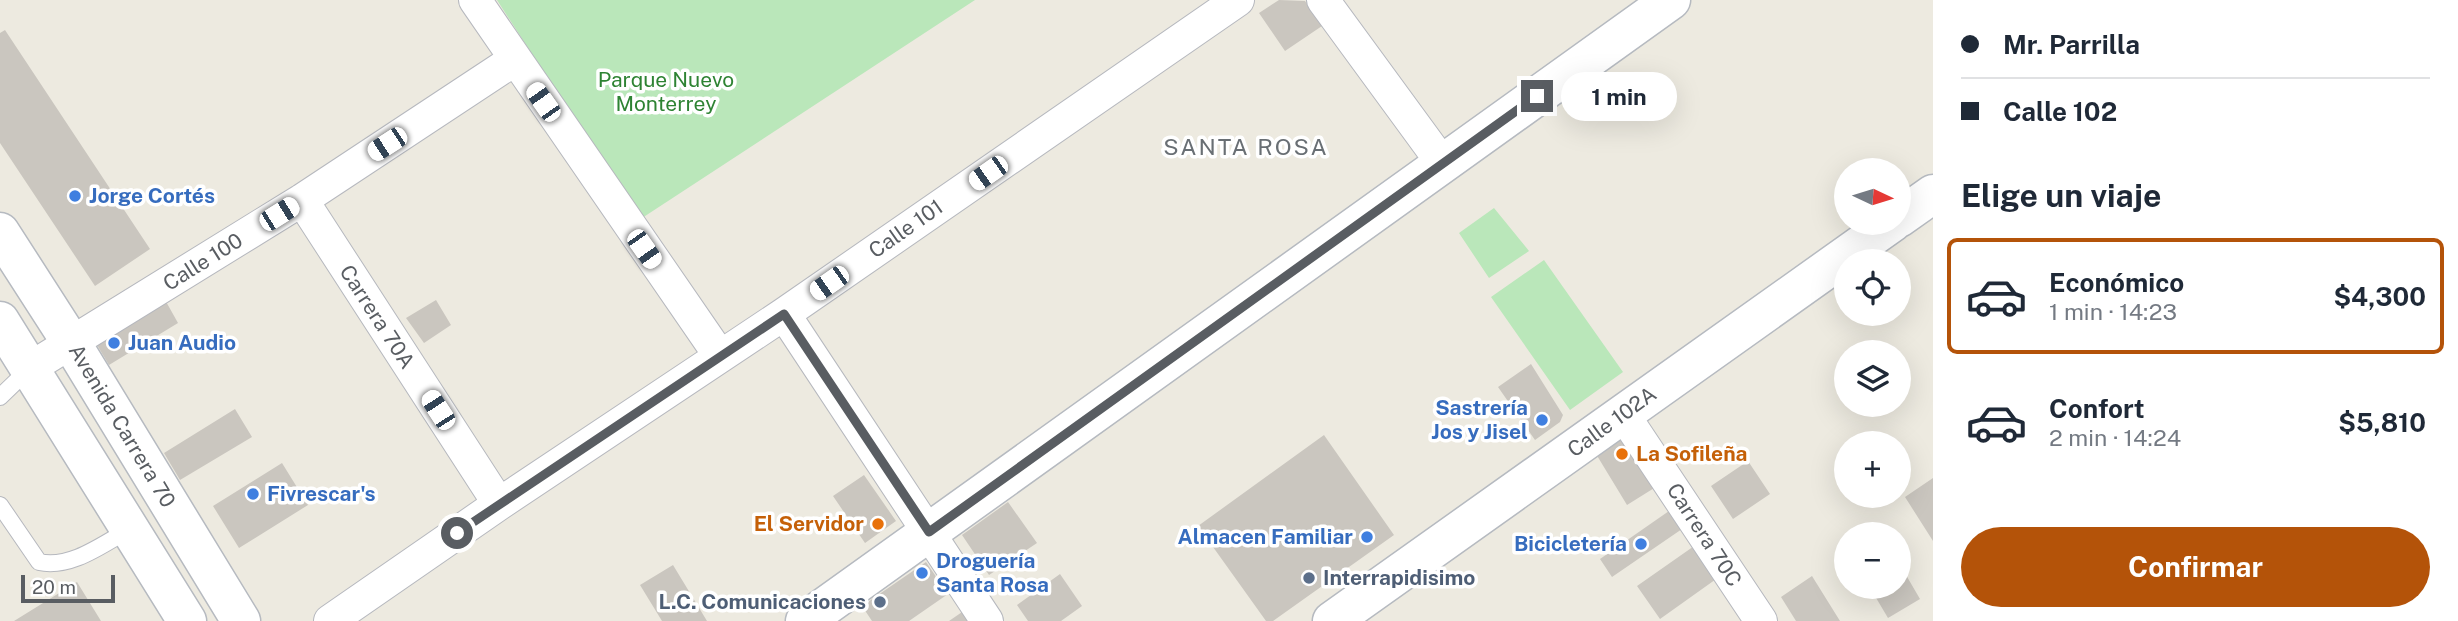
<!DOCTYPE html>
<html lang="es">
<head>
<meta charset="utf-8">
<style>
	:root { --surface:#fff; --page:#f2f2f3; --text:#1f2937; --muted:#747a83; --line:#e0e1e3; --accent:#b45309 }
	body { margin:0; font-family:"Public Sans",sans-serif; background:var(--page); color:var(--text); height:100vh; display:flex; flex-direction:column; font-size:26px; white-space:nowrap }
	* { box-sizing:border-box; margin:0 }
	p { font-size:23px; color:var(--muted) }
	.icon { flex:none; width:38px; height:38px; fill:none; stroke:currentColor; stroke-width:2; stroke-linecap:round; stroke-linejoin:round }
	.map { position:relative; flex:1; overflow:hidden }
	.sheet { display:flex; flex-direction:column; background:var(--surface); width:525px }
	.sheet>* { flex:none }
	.guide { display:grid; align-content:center; height:154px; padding:0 28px; background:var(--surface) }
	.needle { width:46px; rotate:94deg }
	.tools { position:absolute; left:1834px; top:158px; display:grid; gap:14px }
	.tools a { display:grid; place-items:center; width:77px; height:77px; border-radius:50%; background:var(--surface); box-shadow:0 7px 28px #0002; font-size:35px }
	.scale { position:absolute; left:21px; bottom:18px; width:94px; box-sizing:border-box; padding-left:7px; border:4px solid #595d62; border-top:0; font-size:19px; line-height:24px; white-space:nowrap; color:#595d62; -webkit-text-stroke:5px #fff; paint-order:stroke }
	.end { position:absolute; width:32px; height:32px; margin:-16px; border:9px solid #595d62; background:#fff; box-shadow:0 0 0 4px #fff }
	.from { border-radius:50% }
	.bubble { position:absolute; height:49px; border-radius:24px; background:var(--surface); box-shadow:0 7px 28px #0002; font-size:23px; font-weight:700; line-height:49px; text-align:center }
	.car { position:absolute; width:21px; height:42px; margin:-21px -10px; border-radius:9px; box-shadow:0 0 5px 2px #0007; background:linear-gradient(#fff 24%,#345 0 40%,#fff 0 76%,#345 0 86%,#fff 0) }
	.guide b { display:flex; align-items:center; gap:24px; height:66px; font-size:26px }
	.guide b+b { border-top:2px solid var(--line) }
	.guide i { width:18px; height:18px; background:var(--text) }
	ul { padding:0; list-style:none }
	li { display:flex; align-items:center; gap:21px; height:116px; margin:0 14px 10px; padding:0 14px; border:4px solid transparent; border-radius:10px }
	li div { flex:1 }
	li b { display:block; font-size:26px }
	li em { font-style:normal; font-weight:700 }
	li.current { border-color:var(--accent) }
	li>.icon { width:63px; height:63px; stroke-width:1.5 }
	h2 { padding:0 28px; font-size:32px; line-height:84px }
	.primary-button { display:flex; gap:14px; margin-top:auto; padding:14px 28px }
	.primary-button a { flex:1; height:80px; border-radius:42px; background:var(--accent); color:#fff; font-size:28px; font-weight:700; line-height:80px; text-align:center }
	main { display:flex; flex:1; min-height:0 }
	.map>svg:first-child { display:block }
	.green { fill:#bae7ba }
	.building { fill:#cac6bf }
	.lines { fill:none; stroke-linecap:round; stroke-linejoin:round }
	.lane-casing { stroke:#b6b8be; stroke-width:18 }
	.street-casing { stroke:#b6b8be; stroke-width:34 }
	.secondary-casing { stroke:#b6bac0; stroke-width:41 }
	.lane { stroke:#fff; stroke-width:16 }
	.street { stroke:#fff; stroke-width:32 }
	.secondary { stroke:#fff; stroke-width:38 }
	.route { stroke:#595d62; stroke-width:9 }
	.shop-dot { fill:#3f7fe0; stroke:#fff; stroke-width:2.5 }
	.food-dot { fill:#e8710a; stroke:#fff; stroke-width:2.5 }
	.service-dot { fill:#5c6f8a; stroke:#fff; stroke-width:2.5 }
	.labels { text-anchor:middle; stroke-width:7; stroke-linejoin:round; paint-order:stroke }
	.park-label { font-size:21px; fill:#2e8333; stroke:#fff }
	.shop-label { font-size:21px; font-weight:bold; fill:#366cbe; stroke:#fff; text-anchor:start }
	.street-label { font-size:21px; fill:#595d62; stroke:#fff }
	.food-label { font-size:21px; font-weight:bold; fill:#c56008; stroke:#fff; text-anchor:start }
	.service-label { font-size:21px; font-weight:bold; fill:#4e5e75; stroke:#fff; text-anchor:start }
	.neighbourhood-label { font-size:23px; letter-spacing:2px; fill:#696f74; stroke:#fff }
</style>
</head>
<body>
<main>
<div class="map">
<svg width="1933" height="621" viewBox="0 0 1933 621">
	<rect width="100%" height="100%" fill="#edeae0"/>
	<path class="green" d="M497,0H975L639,220Z
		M1494,208L1529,251L1489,278L1459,233Z
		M1544,260L1623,372L1570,410L1491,297Z"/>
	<path class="building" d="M1279,0L1305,1L1322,26L1285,51L1259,13Z
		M5,30L150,249L95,286L0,143V33Z
		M164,298L178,323L109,365L94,340Z
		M436,300L451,325L424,343L406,318Z
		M1531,364L1563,415L1560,422L1535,440L1498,387Z
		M235,409L252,437L180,480L164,453Z
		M1628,434L1659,485L1627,505L1596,454Z
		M1324,435L1394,535L1273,621H1266L1198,526Z
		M1748,461L1770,494L1733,519L1711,486Z
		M282,463L308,505L239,548L213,506Z
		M864,475L896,521L865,543L833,496Z
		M1933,478V541L1905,497Z
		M1008,502L1037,543L989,575L962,535Z
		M1669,511L1682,529L1612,577L1600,559Z
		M1697,544L1719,577L1660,619L1637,586Z
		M926,562L948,594L909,621H872L862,606Z
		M1899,563L1920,599L1888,618L1869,586H1899Z
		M673,565L707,621H662L640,585Z
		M1060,574L1082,606L1061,621H1028L1017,605Z
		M1812,576L1840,621H1796L1781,597Z
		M77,582L101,621H14Z
		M965,610L973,621H949Z"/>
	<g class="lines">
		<defs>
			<path id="lane" d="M0,397L30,368
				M0,505L39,562C71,569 103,544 130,529"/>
			<path id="street" d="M475,0L720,356
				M1323,0L1443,164
				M302,200L499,504
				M784,314L987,621
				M30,368L302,200L514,60
				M1623,414L1761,621
				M330,621L499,504L784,314L1238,0"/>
			<path id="secondary" d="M1899,218L1933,194
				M0,232L72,344L241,621
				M0,321L187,621
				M805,621L1671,0
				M1332,621L1893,222"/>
		</defs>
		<use href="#lane" class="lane-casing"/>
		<use href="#street" class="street-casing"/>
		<use href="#secondary" class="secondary-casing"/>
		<use href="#lane" class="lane"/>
		<use href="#street" class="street"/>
		<use href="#secondary" class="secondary"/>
	</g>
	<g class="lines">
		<path class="route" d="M457,533L784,314L929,532L1537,96"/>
	</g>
	<g class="shop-dot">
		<circle cx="75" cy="196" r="7"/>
		<circle cx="114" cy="343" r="7"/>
		<circle cx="1542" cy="420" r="7"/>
		<circle cx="253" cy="494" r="7"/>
		<circle cx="1367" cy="537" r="7"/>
		<circle cx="1641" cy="544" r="7"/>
		<circle cx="922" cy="573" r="7"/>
	</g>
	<g class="food-dot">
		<circle cx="1622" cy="454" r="7"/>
		<circle cx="878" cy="524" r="7"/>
	</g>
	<g class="service-dot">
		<circle cx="1309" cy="578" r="7"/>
		<circle cx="880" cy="602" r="7"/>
	</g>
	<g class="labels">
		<g class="park-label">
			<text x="666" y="87">Parque Nuevo<tspan x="666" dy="24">Monterrey</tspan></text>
		</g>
		<g class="shop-label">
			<text x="89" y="203">Jorge Cortés</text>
			<text x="128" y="350">Juan Audio</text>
			<text x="1528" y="415" text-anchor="end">Sastrería<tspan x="1528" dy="24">Jos y Jisel</tspan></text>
			<text x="267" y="501">Fivrescar's</text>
			<text x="1353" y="544" text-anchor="end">Almacen Familiar</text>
			<text x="1627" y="551" text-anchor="end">Bicicletería</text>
			<text x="936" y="568">Droguería<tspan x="936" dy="24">Santa Rosa</tspan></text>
		</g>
		<g class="street-label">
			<text transform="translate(906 229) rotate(-35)" y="7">Calle 101</text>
			<text transform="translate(203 262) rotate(-32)" y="7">Calle 100</text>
			<text transform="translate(377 317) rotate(57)" y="7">Carrera 70A</text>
			<text transform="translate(1612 422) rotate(-36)" y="7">Calle 102A</text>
			<text transform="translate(122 426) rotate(59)" y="7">Avenida Carrera 70</text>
			<text transform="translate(1704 535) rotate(57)" y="7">Carrera 70C</text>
		</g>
		<g class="food-label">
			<text x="1636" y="461">La Sofileña</text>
			<text x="864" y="531" text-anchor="end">El Servidor</text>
		</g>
		<g class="service-label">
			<text x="1323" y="585">Interrapidisimo</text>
			<text x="866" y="609" text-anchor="end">L.C. Comunicaciones</text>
		</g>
		<g class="neighbourhood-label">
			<text x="1246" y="155">SANTA ROSA</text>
		</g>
	</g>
</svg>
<div class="tools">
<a><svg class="needle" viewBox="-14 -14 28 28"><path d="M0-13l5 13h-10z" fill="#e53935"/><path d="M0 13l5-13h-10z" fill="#747a83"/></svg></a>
<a><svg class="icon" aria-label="locate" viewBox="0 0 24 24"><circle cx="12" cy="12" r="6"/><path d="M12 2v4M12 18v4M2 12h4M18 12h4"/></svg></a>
<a><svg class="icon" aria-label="layers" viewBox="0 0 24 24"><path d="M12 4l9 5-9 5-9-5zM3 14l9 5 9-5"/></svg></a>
<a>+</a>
<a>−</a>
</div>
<div class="scale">20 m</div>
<i class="end from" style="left:457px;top:533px"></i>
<i class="end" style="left:1537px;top:96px"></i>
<div class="bubble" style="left:1561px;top:72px;width:116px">1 min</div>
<i class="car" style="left:543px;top:102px;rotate:325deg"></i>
<i class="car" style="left:387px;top:144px;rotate:237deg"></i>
<i class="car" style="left:988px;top:173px;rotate:235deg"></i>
<i class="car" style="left:279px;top:214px;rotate:58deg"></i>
<i class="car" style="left:644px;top:249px;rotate:145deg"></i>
<i class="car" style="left:829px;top:283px;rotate:235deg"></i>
<i class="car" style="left:438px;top:410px;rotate:327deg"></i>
</div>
<section class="sheet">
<div class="guide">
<b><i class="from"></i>Mr. Parrilla</b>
<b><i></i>Calle 102</b>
</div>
<h2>Elige un viaje</h2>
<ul>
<li class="current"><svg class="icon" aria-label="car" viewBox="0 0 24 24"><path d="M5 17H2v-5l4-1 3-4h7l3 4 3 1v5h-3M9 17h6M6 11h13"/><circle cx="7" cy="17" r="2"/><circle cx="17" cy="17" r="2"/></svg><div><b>Económico</b><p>1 min · 14:23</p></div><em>$4,300</em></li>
<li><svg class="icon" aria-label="car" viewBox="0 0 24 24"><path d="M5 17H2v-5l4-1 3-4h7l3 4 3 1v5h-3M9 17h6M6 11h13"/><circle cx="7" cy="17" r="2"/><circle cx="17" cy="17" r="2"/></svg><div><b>Confort</b><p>2 min · 14:24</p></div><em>$5,810</em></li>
</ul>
<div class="primary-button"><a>Confirmar</a></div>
</section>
</main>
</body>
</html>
